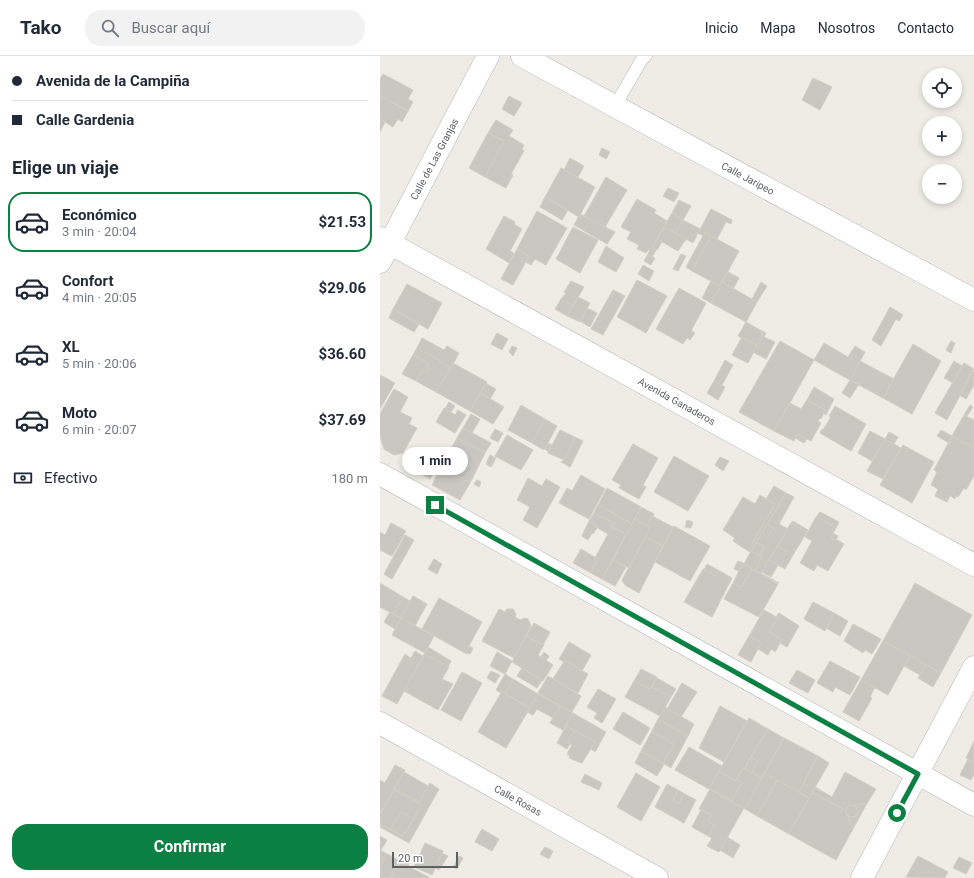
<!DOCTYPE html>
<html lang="es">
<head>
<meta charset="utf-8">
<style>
	:root { --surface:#fff; --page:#f2f2f3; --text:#1f2937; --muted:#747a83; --line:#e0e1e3; --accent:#0b8043 }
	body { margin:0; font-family:Roboto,sans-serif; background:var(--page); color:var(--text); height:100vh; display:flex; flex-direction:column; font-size:15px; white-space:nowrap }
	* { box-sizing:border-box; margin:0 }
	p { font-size:13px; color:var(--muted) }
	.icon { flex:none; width:22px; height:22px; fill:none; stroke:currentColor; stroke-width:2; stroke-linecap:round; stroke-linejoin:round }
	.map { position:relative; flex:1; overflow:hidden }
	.side { display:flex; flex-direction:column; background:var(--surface); width:380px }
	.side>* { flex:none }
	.top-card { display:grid; align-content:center; height:88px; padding:0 12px; background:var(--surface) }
	.tools { position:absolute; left:542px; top:12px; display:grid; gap:8px }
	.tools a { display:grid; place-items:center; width:40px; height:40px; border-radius:50%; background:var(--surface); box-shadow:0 2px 6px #0003; font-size:20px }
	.scale { position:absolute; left:12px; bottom:10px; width:66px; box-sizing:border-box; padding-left:4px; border:2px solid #5d6064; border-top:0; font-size:11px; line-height:14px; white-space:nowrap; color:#5d6064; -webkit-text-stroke:3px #fff; paint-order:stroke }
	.end { position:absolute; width:18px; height:18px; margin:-9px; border:5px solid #0b8043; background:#fff; box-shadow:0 0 0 2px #fff }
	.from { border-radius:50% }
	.bubble { position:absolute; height:28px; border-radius:14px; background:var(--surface); box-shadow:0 2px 6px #0003; font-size:13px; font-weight:700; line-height:28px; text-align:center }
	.top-card b { display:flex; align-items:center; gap:14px; height:38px; font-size:15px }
	.top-card b+b { border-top:1px solid var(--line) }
	.top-card i { width:10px; height:10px; background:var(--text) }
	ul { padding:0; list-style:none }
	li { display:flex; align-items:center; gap:12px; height:60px; margin:0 8px 6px; padding:0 4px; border:2px solid transparent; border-radius:16px }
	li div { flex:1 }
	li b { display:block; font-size:15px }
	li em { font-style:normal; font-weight:700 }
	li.current { border-color:var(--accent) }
	li>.icon { width:36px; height:36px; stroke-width:1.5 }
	h2 { padding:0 12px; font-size:18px; line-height:48px }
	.pay { display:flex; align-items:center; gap:10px; height:44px; padding:0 12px; font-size:15px }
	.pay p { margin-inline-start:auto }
	.primary-button { display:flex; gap:8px; margin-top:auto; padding:8px 12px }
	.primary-button a { flex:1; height:46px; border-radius:16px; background:var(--accent); color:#fff; font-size:16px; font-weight:700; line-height:46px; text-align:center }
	header { display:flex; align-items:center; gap:24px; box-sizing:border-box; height:56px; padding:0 20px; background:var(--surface); border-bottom:1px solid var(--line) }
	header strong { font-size:19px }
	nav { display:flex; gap:22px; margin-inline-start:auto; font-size:14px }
	.search { width:280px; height:36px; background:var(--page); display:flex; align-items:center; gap:10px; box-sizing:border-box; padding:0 14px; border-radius:16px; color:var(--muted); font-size:15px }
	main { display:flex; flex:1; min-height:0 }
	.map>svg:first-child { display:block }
	.building { fill:#cac7c2; stroke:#d2cec4 }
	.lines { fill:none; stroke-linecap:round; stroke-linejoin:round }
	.lane-casing { stroke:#b3b5b9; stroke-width:13 }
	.street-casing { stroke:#b3b5b9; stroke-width:23 }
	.lane { stroke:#fff; stroke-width:12 }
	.street { stroke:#fff; stroke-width:22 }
	.route { stroke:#0b8043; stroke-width:5 }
	.labels { text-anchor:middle; stroke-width:3; stroke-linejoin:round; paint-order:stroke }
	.street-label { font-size:10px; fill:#5d6064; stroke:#fff }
</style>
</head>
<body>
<header>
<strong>Tako</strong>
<div class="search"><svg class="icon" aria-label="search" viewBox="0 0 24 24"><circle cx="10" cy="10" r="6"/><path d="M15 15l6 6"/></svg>Buscar aquí</div>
<nav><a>Inicio</a><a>Mapa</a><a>Nosotros</a><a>Contacto</a></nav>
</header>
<main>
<section class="side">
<div class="top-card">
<b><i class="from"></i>Avenida de la Campiña</b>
<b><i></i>Calle Gardenia</b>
</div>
<h2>Elige un viaje</h2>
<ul>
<li class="current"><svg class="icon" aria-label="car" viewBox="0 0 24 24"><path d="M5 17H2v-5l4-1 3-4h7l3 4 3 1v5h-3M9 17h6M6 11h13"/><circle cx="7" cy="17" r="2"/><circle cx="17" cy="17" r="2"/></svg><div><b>Económico</b><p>3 min · 20:04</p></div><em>$21.53</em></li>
<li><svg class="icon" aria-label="car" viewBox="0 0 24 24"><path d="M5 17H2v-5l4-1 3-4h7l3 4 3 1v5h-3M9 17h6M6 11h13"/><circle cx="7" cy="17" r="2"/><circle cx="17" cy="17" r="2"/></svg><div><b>Confort</b><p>4 min · 20:05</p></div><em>$29.06</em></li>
<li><svg class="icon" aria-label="car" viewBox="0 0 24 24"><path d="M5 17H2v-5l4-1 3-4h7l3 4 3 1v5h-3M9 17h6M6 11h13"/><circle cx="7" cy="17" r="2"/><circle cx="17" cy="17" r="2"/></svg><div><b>XL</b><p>5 min · 20:06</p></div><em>$36.60</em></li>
<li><svg class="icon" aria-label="car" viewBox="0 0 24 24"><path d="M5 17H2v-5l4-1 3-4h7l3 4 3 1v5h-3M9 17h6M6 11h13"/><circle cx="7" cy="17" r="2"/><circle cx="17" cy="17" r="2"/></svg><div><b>Moto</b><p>6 min · 20:07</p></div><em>$37.69</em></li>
</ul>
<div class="pay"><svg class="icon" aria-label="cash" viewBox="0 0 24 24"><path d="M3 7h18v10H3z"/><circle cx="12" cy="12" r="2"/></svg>Efectivo<p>180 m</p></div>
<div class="primary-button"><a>Confirmar</a></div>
</section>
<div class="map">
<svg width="594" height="822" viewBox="0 0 594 822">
	<rect width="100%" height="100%" fill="#eeece5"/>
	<path class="building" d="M3,18L33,34L28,43L33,46L28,55L0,40V32L1,30L0,29V23Z
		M433,22L452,31L440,54L422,44Z
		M0,40L28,55L22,66L18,63L13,71L0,63Z
		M129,40L142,47L134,60L122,53Z
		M0,63L5,66L0,76Z
		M116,64L133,74L129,80L144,89L142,93L144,95L131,118L133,119L126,132L105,121L124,85L108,77Z
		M108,77L124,85L105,121L89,112Z
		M222,92L230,96L226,103L219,99Z
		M190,102L204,110L198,121L184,114Z
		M181,112L215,131L199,161L165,141Z
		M226,121L247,134L225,171L204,160Z
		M288,132L299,137L294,146L283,140Z
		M165,141L188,154L182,164L160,151Z
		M257,143L276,154L274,157L287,165L270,195L268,194L266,197L257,193L259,189L247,183L251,176L241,171Z
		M299,144L311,150L303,164L292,157Z
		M331,153L352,164L351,168L346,166L337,183L325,176L323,180L318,177Z
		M157,155L187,172L166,209L155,203L151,209L146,206L149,200L137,193Z
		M292,157L303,164L295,177L284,171Z
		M200,158L235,176L227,188L194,169Z
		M124,160L135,166L134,168L142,173L130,195L134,197L129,207L106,193Z
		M303,164L320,173L313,187L295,177Z
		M193,171L218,184L200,217L176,203Z
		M284,171L306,183L298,195L277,183Z
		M325,176L331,180L312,215L306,211Z
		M331,180L359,195L340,230L312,215Z
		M277,183L282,186L277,194L272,191Z
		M226,190L244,202L236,216L218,206Z
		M272,191L276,194L272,201L268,198Z
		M137,193L149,200L133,229L121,223Z
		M268,198L275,202L271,209L264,205Z
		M301,198L306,200L298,215L293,213Z
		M263,209L274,215L269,225L258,218Z
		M348,216L359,222L353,233L342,226Z
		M257,224L287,240L266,277L237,261Z
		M191,225L204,231L193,250L181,243L186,237L184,236Z
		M331,225L340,230L331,247L322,242Z
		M342,226L377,246L366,266L331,247Z
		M381,226L387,230L377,246L372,243Z
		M27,228L62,247L48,273L13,253Z
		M299,232L326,247L311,275L315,277L310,284L307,282L303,288L276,273Z
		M233,234L245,240L223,279L211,273Z
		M198,241L210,247L200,266L187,260Z
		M181,243L193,250L187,260L175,253Z
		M510,251L523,259L519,265L516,263L501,290L492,284Z
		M207,252L217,257L210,271L200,265Z
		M13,253L39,268L34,276L9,262Z
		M366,266L382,275L381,278L383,279L379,288L377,287L376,289L362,281L361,282L358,280Z
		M382,275L386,277L384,281L395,286L386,303L373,296L377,290L376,289L377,287L379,288L383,279L381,278Z
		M117,277L128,283L122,294L111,288Z
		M362,281L377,290L368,307L352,299Z
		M42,282L64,294L67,290L79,297L71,312L58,305L59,304L37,292Z
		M400,285L434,304L394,375L359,356Z
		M571,285L575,287L571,297L566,294Z
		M444,287L468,301L475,290L485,296L470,324L434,304Z
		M533,288L561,305L532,358L503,342Z
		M132,290L137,292L133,300L129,296Z
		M37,292L59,304L58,305L71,312L56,336L36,325L43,314L47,317L49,313L47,311L49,308L33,299Z
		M33,299L49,308L47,311L49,313L47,317L43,314L36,325L22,318Z
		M345,304L353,309L342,329L334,325Z
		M480,305L514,323L503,342L470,324Z
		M574,305L582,310L573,327L564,322Z
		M73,307L107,326L90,355L56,336Z
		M584,307L594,313L567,364L555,357Z
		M592,315L594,316V329L586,343L579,339Z
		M0,319L15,327L0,353Z
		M470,324L479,328L470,342L462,337Z
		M334,325L345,331L338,344L327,337Z
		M105,327L116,333L110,343L100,337Z
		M434,331L454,343L446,359L443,357L445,354L427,344Z
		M14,333L28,341L20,356L32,362L29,368L37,372L23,397L14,399L4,393L0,380V358Z
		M100,337L124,351L113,368L90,355Z
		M427,344L445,354L441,363L440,362L438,365L441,367L431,385L417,378L414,385L394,375L410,347L421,353Z
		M69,346L75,350L71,356L65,353Z
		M141,349L165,363L152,387L128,374Z
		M590,349L593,351L587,360L584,359Z
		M455,350L486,368L471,395L440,377L442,373L443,374L451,361L449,360Z
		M64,352L75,359L78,354L86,359L75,377L56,366Z
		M91,358L100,363L92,377L83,372Z
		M584,359L594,364V392L572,380Z
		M165,363L177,370L164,394L152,387Z
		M83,372L111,387L105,397L77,382Z
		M115,373L123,377L118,386L110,382Z
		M180,374L195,381L184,404L168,397Z
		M561,374L572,380L569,387L557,380Z
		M490,375L505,383L492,405L478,397Z
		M509,376L518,381L514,388L505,383Z
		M417,378L427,383L424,387L415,382Z
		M127,379L153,394L141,414L115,400Z
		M572,380L594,392V420L586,434L584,432L578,441L576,440L575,443L569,439L566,444L556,438L558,433L551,429L557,416L554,414Z
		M195,381L203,385L190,411L181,406L184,404Z
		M77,382L105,397L90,427L61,411Z
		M505,383L521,392L503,423L487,415Z
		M168,387L172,389L168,396L165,393Z
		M253,388L278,402L263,429L266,431L259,443L239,432L241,429L232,424Z
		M523,389L554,406L532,447L500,429Z
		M48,396L62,404L50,423L37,416Z
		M41,398L46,401L38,415L33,412Z
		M110,399L116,402L111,411L106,408Z
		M294,400L329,420L308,455L274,436Z
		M340,401L349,405L343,415L335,409Z
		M61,411L90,427L80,444L52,429Z
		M201,419L225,433L209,463L179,447L187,432L192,435Z
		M148,422L162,430L166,423L180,431L157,472L143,464L150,451L137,444Z
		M97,424L101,426L99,431L94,428Z
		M394,430L406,437L371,496L368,495L395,448L386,443Z
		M227,432L261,451L252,468L218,449Z
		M406,437L414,441L399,468L408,473L381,517L375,514L382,501L379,500L385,491L376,486L382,477L387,481L393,472L387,468Z
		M556,438L566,444L569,439L570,440L567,446L555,440Z
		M380,439L395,448L368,495L353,485L355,482L343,474L363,441L375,448Z
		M218,449L252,468L246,478L232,471L234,467L214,457Z
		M261,451L274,458L267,469L255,462Z
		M440,456L459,466L456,472L441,463L440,464L436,461Z
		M214,457L234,467L232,471L246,478L222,523L211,517L218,503L215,502L228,478L216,471L217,469L209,465Z
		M272,460L293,471L283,490L265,481L270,472L254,464L255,462L267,469Z
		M436,461L440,464L441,463L456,472L450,482L453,484L454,482L464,488L448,515L437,509L434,515L420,507L432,485L425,481Z
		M254,464L270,472L249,512L233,504Z
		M307,464L313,466L311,472L305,471Z
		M209,465L217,469L216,471L217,472L213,478L212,477L208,484L202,480Z
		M413,465L428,474L427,476L411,467Z
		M11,467L26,475L12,500L0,494V476L5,479Z
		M411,467L427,476L413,499L397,490Z
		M387,468L393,472L387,481L382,477Z
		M294,470L330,490L310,525L275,506Z
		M453,477L458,480L456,484L450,482Z
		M25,479L34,484L12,523L4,518Z
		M265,481L283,490L259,537L245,529L242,524Z
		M376,486L385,491L379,500L371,495Z
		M397,490L413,499L405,513L389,504Z
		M201,493L218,503L211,517L193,507Z
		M371,495L382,501L375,514L364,508Z
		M54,503L62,508L57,518L48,513Z
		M233,504L246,511L235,530L222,523Z
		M389,504L398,509L391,521L382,516Z
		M358,505L363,507L359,515L354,513Z
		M363,507L375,514L399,527L372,513L361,531L353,527Z
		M327,508L338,514L335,520L324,514Z
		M323,513L335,520L338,514L352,522L332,561L304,546Z
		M372,513L398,528L379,561L344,543L353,527L361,531Z
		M0,527L23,541L13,558L0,551Z
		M535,527L592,559L561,617L503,585Z
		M33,540L47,548L35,570L21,562Z
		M23,541L30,545L21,562L13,558Z
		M59,542L102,566L85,597L42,573Z
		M433,546L454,557L445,575L424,563Z
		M119,553L125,556L127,553H133L136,558L135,561L140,564L145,562L148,563L151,570L134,602L102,585Z
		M384,554L398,562L389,576L402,584L395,596L391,593L388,599L378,593L381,587L369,580Z
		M10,556L21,562L15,573L4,566Z
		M399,557L419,570L407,591L400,587L402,584L389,576L398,562L396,561Z
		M454,557L468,565L460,580L446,572Z
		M21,562L54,580L45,597L12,579Z
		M154,567L170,576L163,589L146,580Z
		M473,568L501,583L492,598L485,594L483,597L464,585Z
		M146,580L164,589L158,599L173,609L163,625L132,606Z
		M369,580L381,587L371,606L358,599Z
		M503,585L530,599L508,639L481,624Z
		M189,586L211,599L202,615L185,604L184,606L179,603Z
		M89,590L93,592L90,598L85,597Z
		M48,591L71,605L68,611L44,598Z
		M35,595L43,600L17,648L2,640L25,598L31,602Z
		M117,596L132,605L125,618L110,610Z
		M164,596L169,600L166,605L161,601Z
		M44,598L69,611L62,623L73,628L58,654L24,635Z
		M530,599L546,609L540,619L524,610Z
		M185,604L208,618L198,637L173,623Z
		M450,605L480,621L470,639L455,631L453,636L437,627Z
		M546,609L561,617L553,631L538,622Z
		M142,612L162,624L157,632L137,620Z
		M261,613L277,621L270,633L254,625Z
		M417,614L435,624L428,637L409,627Z
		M111,615L120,619L115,627L107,622Z
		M82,616L102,627L81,665L61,654Z
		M125,618L133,623L125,638L150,652L126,692L98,676L121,637L116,634Z
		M168,620L201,640L192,656L158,637Z
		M277,622L296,633L291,641L272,631Z
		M133,623L158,638L150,652L125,638Z
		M481,624L495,631L490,641L492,642L479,665L463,656Z
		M254,625L270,633L272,631L291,641L280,660L245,641Z
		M302,627L317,636L301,661L287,653Z
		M218,633L236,643L222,667L214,662L217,657L207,651Z
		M158,638L180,650L173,662L157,653L153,659L147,656Z
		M180,650L193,657L183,674L170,667Z
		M340,650L367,665L344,706L319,692Z
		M285,651L314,668L308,680L278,663Z
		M243,656L270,672L260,689L233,673Z
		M193,657L226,676L215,696L211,693L215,686L186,670Z
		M369,662L388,673L364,713L363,712L355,725L339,715Z
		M278,663L308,680L309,678L291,712L283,707L294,688L272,675Z
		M186,670L194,674L188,687L190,688L187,693L177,687Z
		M388,673L404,682L382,722L372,717L378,705L371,701Z
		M194,674L215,686L202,707L189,702L190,700L187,698L192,689L188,687Z
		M272,675L294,688L283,707L261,695Z
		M404,682L438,700L419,736L384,717Z
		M594,685V706L586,702Z
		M309,691L342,710L329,733L295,714Z
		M261,695L284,708L277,720L255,707Z
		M438,700L449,707L429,742L419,736L421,732L425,734L428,730L423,727Z
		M371,701L378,705L372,717L365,713Z
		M588,703L594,706V719L591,724L580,719Z
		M15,709L25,714L0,758V724L5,727Z
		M363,712L382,722L365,753L351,746L362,727L356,723Z
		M339,715L355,725L356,723L362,727L351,746L329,733Z
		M24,716L48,730L39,746L14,732Z
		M465,716L496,733L486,749L482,747L481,749L478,748L477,750L475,748L474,750L471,749L466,752V754L432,737L435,731L452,741Z
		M256,717L280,731L261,765L237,751Z
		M384,717L397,724L377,760L365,753Z
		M205,718L222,727L219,734L201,726Z
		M397,724L429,742L409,778L377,760Z
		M50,727L59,733L29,787L0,771V768L23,780L41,749L14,734V732L39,746Z
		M423,727L428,730L425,734L421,732Z
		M287,728L298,734L293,745L299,748L305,738L316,744L304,767L275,751Z
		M330,733L364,752L339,796L327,790L332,782L328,780L335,769L328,765L331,759L319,753Z
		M14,734L41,749L34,763L21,756L10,774L0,768V758Z
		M298,734L305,738L299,748L293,745Z
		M432,737L466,754L467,760L469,761L468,763L470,764V769L474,771L456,804L409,778Z
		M482,747L486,749L474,771L470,769V764L468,763L469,761H475L478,758V754L474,750L475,748L477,750L478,748L481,749Z
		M466 755a6 6 0 1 1 12 0a6 6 0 1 1-12 0Z
		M321,754L331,759L328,765L335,769L328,780L312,771Z
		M21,756L34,763L23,780L11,773Z
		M102,773L119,783L112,795L95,786Z
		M0,780L7,784L1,794H0Z
		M347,781L360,789L353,802L340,794Z
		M45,787L63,795L52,819L34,811Z
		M165,791L173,795L169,803L160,798Z
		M0,794L20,805L11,822H0V811L5,803L0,800Z
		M62,797L68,800L59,814L55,812Z
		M0,800L5,803L0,811Z
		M25,800L31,802L28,810L22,806Z
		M79,800L83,802L77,813L73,811Z
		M538,800L568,816L565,822L526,821Z
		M579,801L592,807L586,818L573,812Z
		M20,805L28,810L50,822H11Z"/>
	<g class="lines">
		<defs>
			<path id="lane" d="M235,50L262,3L266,0"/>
			<path id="street" d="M142,0L594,244
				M0,182L594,509
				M0,206L108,0
				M0,418L594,749
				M0,667L277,822
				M482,822L594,611"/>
		</defs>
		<use href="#lane" class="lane-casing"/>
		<use href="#street" class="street-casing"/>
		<use href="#lane" class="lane"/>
		<use href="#street" class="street"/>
	</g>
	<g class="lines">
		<path class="route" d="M55,449L538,718L517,757"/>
	</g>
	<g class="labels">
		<g class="street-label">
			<text transform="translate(54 103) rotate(-62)" y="4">Calle de Las Granjas</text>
			<text transform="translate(368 122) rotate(28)" y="4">Calle Jaripeo</text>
			<text transform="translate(297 345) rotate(29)" y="4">Avenida Ganaderos</text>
			<text transform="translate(138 744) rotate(29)" y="4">Calle Rosas</text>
		</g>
	</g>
</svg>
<div class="tools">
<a><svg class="icon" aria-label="locate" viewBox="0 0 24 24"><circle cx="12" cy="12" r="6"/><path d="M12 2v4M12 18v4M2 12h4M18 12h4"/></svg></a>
<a>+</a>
<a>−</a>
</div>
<div class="scale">20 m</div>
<i class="end from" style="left:517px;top:757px"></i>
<i class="end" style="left:55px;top:449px"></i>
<div class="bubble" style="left:22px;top:391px;width:66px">1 min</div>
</div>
</main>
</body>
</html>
